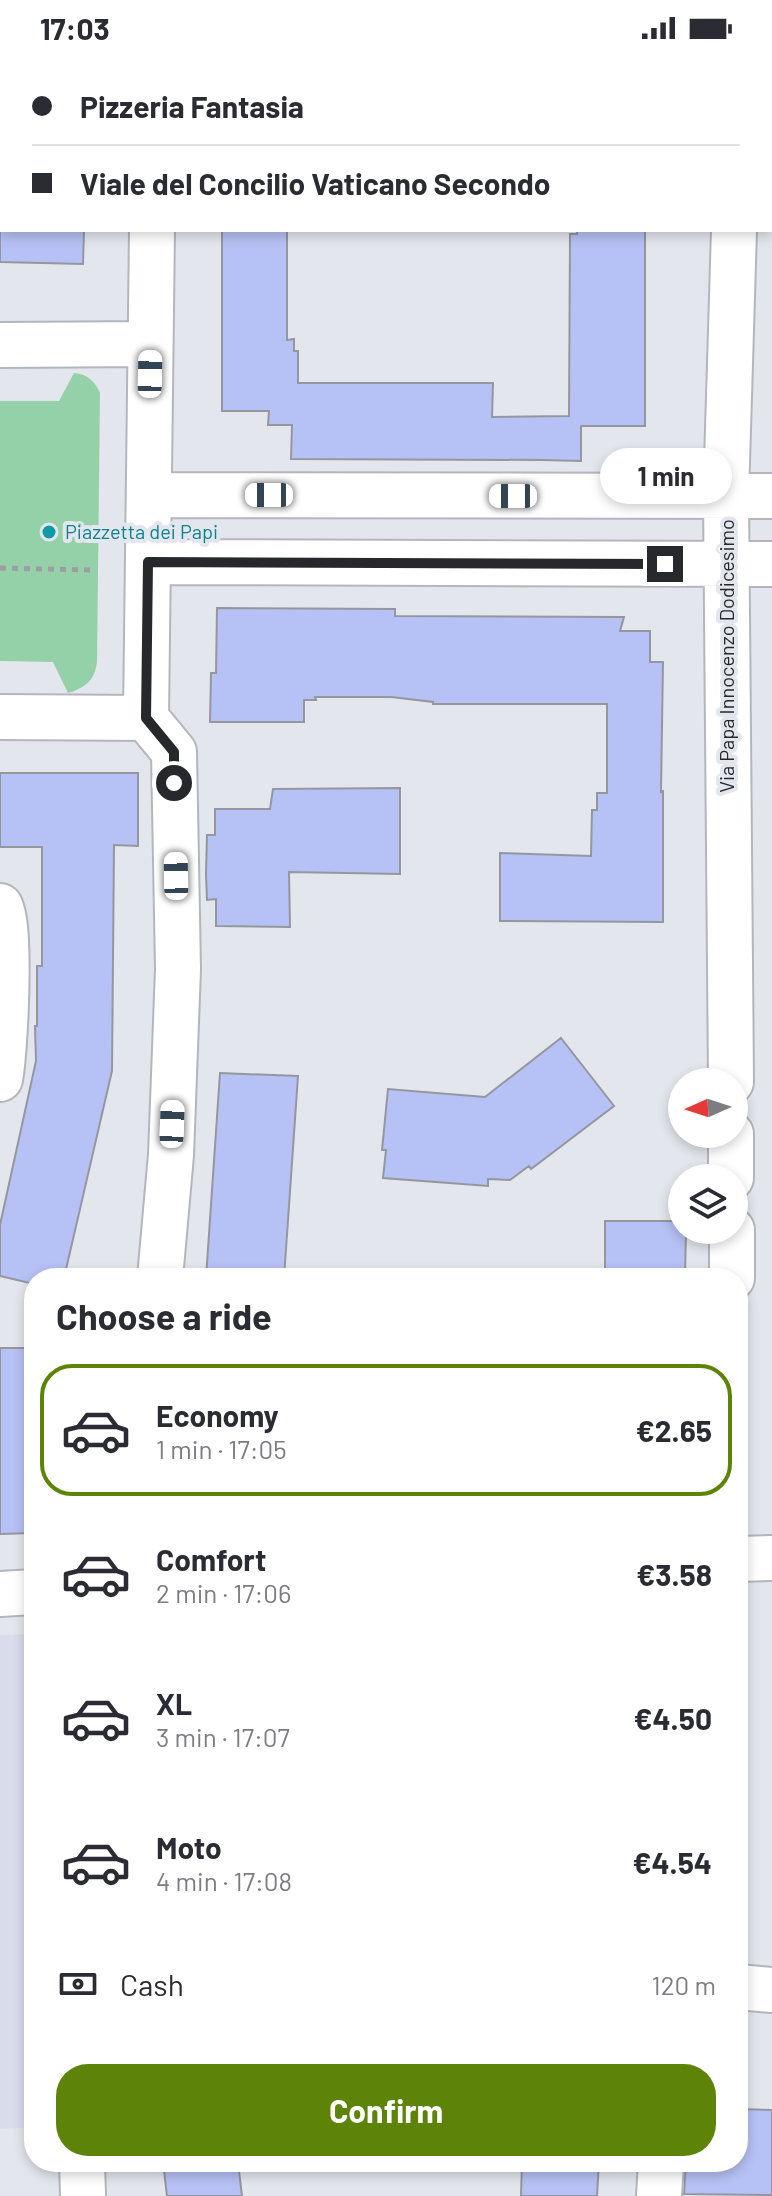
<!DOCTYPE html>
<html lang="en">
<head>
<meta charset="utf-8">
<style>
	:root { --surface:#fff; --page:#f7f7f7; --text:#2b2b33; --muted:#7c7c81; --line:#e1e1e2; --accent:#5d8409 }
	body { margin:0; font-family:Barlow,sans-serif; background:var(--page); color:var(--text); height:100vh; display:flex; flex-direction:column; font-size:30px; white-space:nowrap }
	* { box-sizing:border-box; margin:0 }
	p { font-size:26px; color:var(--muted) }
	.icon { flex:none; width:44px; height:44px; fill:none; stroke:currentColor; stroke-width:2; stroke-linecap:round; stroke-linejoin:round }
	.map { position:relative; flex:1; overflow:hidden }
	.sheet { position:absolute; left:24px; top:1212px; width:724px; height:904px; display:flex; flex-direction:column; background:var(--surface); border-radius:32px; box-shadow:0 4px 12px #0003 }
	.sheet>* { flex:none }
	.top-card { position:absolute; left:0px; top:0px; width:772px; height:176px; box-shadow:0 4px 12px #0003; display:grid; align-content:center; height:176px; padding:0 32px; background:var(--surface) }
	.needle { width:52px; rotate:267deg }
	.fabs { position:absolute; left:668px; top:1012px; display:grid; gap:16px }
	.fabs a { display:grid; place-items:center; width:80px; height:80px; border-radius:50%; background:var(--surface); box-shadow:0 4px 12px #0003; font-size:40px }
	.end { position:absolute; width:36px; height:36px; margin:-18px; border:10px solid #27282b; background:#fff; box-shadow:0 0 0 4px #fff }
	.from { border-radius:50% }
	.bubble { position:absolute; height:56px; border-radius:28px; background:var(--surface); box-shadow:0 4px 12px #0003; font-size:26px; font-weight:700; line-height:56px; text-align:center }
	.car { position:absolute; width:24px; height:48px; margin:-24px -12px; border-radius:10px; box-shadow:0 0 6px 2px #0007; background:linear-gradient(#fff 24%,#345 0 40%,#fff 0 76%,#345 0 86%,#fff 0) }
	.top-card b { display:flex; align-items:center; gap:28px; height:76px; font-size:30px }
	.top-card b+b { border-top:2px solid var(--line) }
	.top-card i { width:20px; height:20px; background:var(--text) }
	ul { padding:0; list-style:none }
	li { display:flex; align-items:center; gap:24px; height:132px; margin:0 16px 12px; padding:0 16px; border:4px solid transparent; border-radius:32px }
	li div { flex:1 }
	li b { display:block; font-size:30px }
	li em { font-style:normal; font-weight:700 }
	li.active { border-color:var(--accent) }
	li>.icon { width:72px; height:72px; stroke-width:1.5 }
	h2 { padding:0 32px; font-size:36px; line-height:96px }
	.pay { display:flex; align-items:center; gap:20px; height:88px; padding:0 32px; font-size:30px }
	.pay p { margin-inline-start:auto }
	.button { display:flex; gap:16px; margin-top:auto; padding:16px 32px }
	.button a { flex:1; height:92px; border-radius:32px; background:var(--accent); color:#fff; font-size:32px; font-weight:700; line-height:92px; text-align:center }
	.status { display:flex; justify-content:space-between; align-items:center; height:56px; padding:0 40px; background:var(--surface); direction:ltr }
	.status svg { height:22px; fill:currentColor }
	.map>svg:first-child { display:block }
	.built { fill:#d9dceb }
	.green { fill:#94d1a9 }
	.building { fill:#b6c1f5; stroke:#95979e; stroke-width:2 }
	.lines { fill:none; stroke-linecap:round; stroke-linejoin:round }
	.minor-casing { stroke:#b4b6be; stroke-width:48 }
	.path { stroke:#9d9ea4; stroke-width:5; stroke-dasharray:6 6; stroke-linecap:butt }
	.minor { stroke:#fff; stroke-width:44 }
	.route { stroke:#27282b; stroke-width:10 }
	.culture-dot { fill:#0f9aa8; stroke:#e4e6ee; stroke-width:3 }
	.labels { text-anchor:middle; stroke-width:8; stroke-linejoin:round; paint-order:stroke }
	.culture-label { font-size:20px; fill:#0d838f; stroke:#e4e6ee; text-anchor:start }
	.street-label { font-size:20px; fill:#27282b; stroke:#e4e6ee }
</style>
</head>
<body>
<div class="status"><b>17:03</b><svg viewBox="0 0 49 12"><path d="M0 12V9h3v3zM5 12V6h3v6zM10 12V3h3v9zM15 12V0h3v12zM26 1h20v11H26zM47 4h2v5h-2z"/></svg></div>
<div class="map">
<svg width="772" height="2140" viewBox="0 0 772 2140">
	<rect width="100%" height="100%" fill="#e4e6ee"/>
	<path class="built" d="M34,1578V2071L0,2073V1579Z"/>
	<path class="green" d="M74,317C87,318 95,325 100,337L97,606C95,624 85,632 68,637L53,606L0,605V345H59Z"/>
	<path class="building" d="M0,174H84L83,208L0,206Z
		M222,174H287V284L294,283V295H298V327H493L492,361L569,360L570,178H577V174H645V370H581V405L541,404L291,403L292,369H268L269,355H222Z
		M217,552L395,553V560L624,561L620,575H650V606H663L661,736L663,735V866L500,865V797L591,800L592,754H597V737H607V648H433V646L391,641H315L316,644H304V666H210L211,617H216Z
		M0,717H138V790L114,789L112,1015L64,1222H34V1228L0,1220V1169L36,1005L35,970H37V910H42V791H0Z
		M400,732V818L289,816L290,871L216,870V843L207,844L206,818L207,779H215V753H270L273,733Z
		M561,982L614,1050L531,1113L529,1110L510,1124L488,1123V1130L383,1122L386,1094H382L388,1033L485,1041Z
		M220,1017L298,1020L284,1222H206Z
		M605,1165H682V1174H686L685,1222H605Z
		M0,1292H34V1477L0,1478Z
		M738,2053L772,2054V2139L684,2138L686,2106H738Z
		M163,2106H238L242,2140H167Z
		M522,2106H599L597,2140H521Z"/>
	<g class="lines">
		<defs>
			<path id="minor" d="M155,2V0
				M738,2L739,0
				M152,174L146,662L174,696L178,913L171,1099L160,1222
				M0,289L150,288
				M149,439L772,440
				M148,506L772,508
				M0,661L146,662
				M0,850C12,866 5,1000 0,1023
				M731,1026L726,440L734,174
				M731,1078V1122
				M732,1174V1222
				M738,1503L772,1502
				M0,1538L34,1536
				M738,1931L772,1934
				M82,2106L83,2140
				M659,2140L661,2106"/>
		</defs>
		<use href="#minor" class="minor-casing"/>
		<path class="path" d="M0,512L90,514"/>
		<use href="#minor" class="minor"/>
	</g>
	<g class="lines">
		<path class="route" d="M174,727V696L146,662L148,506L665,508"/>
	</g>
	<circle class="culture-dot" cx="49" cy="476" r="8"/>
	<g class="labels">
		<g class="culture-label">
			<text x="65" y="483">Piazzetta dei Papi</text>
		</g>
		<g class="street-label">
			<text transform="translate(727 600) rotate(-90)" y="7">Via Papa Innocenzo Dodicesimo</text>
		</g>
	</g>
</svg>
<div class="fabs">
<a><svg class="needle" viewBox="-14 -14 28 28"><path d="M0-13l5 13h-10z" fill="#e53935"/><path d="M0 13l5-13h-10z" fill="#7c7c81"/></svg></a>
<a><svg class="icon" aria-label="layers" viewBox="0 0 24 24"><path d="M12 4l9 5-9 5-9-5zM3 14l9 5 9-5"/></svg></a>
</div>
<i class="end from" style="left:174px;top:727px"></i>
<i class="end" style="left:665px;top:508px"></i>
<div class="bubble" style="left:600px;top:392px;width:132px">1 min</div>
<i class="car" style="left:150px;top:318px;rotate:1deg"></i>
<i class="car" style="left:269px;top:439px;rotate:270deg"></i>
<i class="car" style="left:513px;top:440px;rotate:270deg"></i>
<i class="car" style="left:176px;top:820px;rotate:359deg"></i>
<i class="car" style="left:172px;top:1068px;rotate:2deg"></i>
<div class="top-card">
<b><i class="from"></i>Pizzeria Fantasia</b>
<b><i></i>Viale del Concilio Vaticano Secondo</b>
</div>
<section class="sheet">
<h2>Choose a ride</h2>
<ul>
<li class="active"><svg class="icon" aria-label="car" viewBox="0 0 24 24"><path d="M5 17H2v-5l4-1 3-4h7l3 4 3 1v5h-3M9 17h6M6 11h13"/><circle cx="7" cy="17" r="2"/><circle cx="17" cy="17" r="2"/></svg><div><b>Economy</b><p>1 min · 17:05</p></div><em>€2.65</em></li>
<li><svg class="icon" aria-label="car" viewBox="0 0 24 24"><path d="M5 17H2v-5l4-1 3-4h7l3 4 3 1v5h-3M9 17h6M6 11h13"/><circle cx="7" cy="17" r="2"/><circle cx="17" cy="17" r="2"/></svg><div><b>Comfort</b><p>2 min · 17:06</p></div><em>€3.58</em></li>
<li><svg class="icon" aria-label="car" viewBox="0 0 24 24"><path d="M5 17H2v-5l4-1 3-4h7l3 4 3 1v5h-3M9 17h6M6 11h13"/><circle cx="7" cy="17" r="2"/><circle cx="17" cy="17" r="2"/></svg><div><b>XL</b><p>3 min · 17:07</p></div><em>€4.50</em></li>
<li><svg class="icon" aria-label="car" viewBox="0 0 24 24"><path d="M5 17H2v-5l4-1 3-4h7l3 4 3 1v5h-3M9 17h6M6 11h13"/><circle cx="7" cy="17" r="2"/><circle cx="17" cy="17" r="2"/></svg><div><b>Moto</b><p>4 min · 17:08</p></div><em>€4.54</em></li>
</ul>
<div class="pay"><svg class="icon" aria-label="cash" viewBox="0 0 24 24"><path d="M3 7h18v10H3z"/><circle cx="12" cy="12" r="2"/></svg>Cash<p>120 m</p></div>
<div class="button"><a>Confirm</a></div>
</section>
</div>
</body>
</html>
